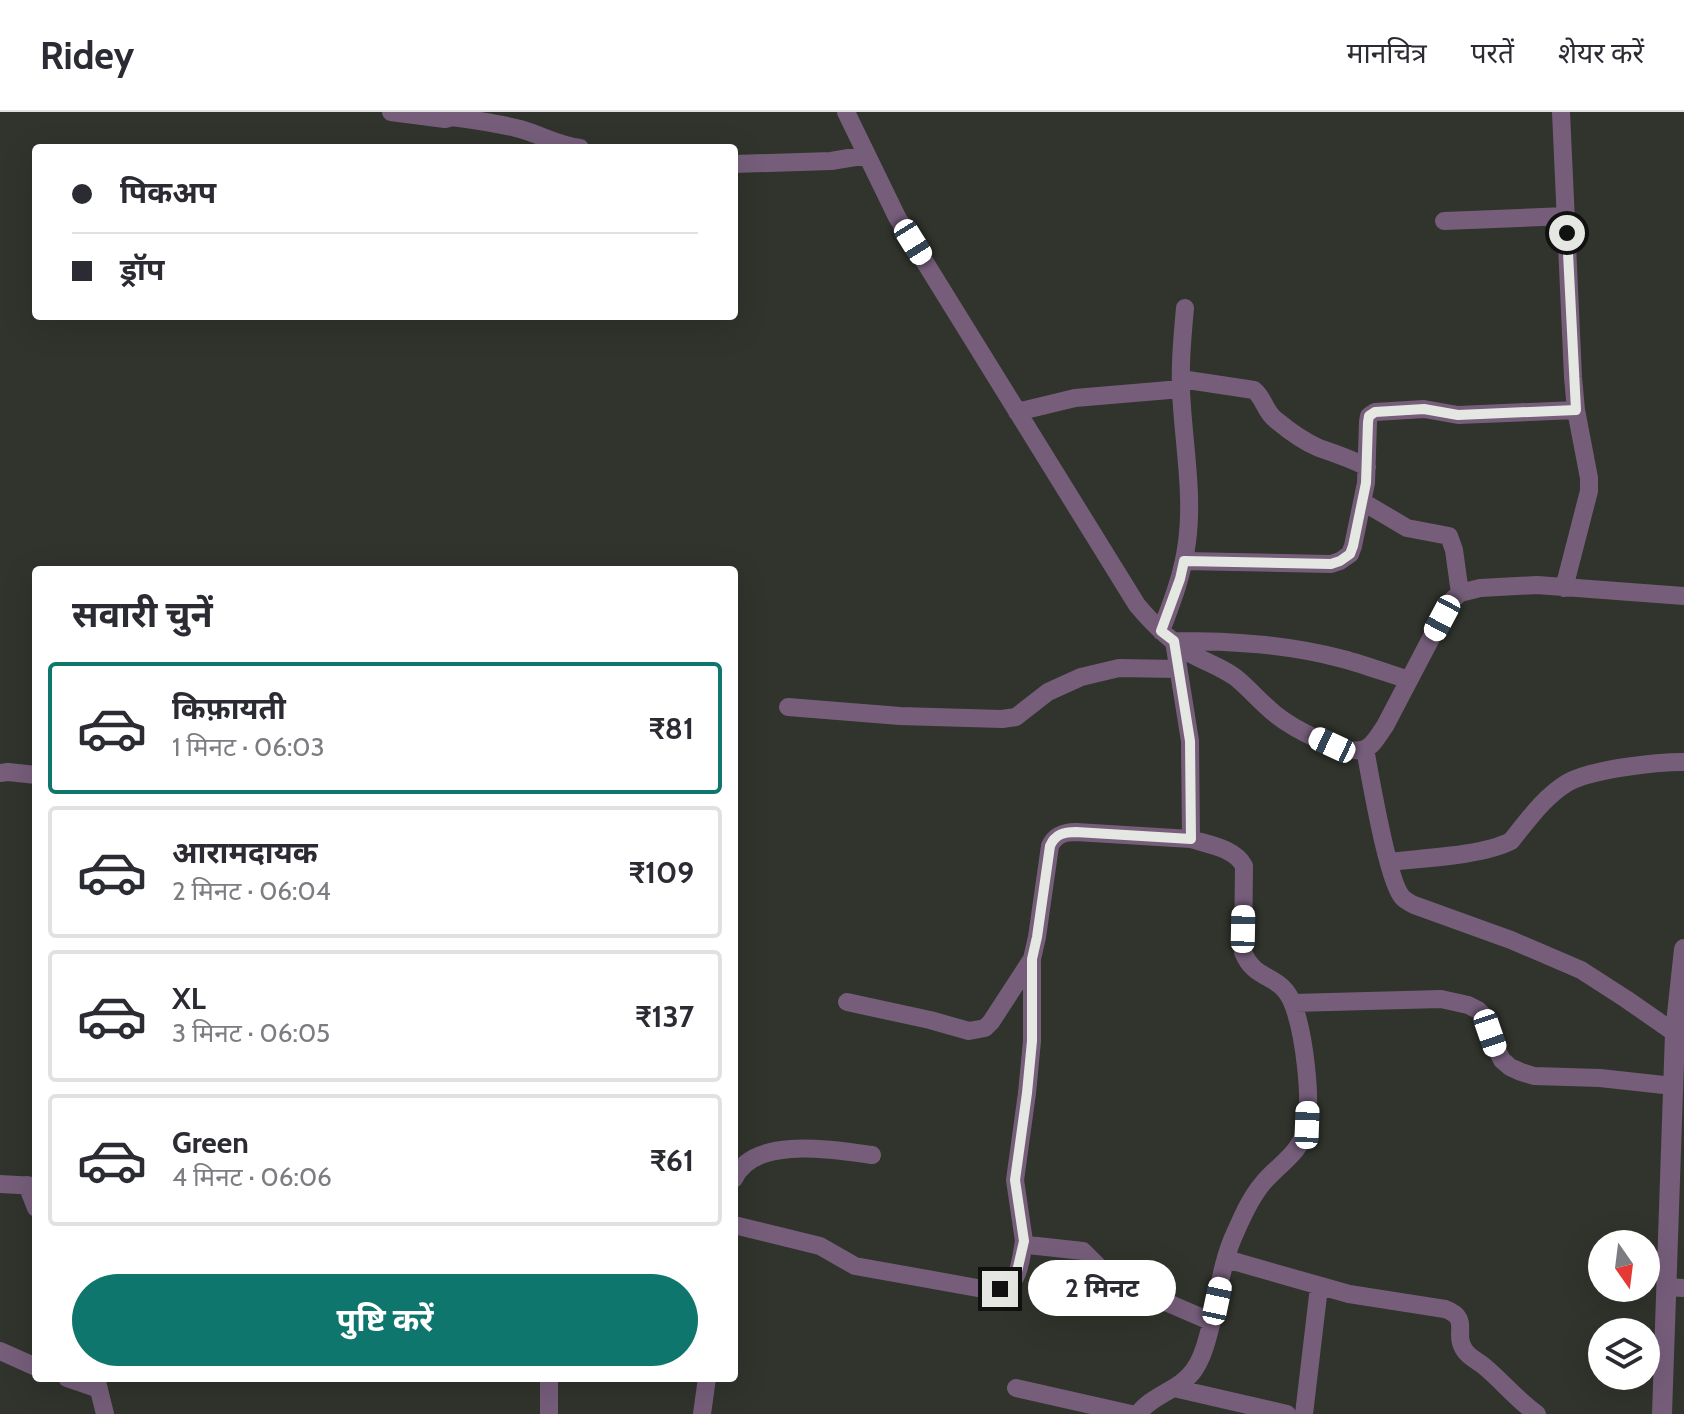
<!DOCTYPE html>
<html lang="hi">
<head>
<meta charset="utf-8">
<style>
	:root { --surface:#fff; --page:#f7f7f7; --text:#2b2b33; --muted:#7c7c81; --line:#e1e1e2; --accent:#0f766e }
	body { margin:0; font-family:Cabin,"Noto Sans Devanagari",sans-serif; background:var(--page); color:var(--text); height:100vh; display:flex; flex-direction:column; font-size:30px; white-space:nowrap }
	* { box-sizing:border-box; margin:0 }
	p { font-size:26px; color:var(--muted) }
	.icon { flex:none; width:44px; height:44px; fill:none; stroke:currentColor; stroke-width:2; stroke-linecap:round; stroke-linejoin:round }
	.map { position:relative; flex:1; overflow:hidden }
	.drawer { position:absolute; left:32px; top:454px; width:706px; height:816px; display:flex; flex-direction:column; background:var(--surface); border-radius:8px; box-shadow:0 8px 32px #0002 }
	.drawer>* { flex:none }
	.guide { position:absolute; left:32px; top:32px; width:706px; height:176px; border-radius:8px; box-shadow:0 8px 32px #0002; display:grid; align-content:center; height:176px; padding:0 40px; background:var(--surface) }
	.needle { width:52px; rotate:166deg }
	.controls { position:absolute; left:1588px; top:1118px; display:grid; gap:16px }
	.controls a { display:grid; place-items:center; width:72px; height:72px; border-radius:50%; background:var(--surface); box-shadow:0 8px 32px #0002; font-size:40px }
	.end { position:absolute; width:36px; height:36px; margin:-18px; border:10px solid #e5e7e2; background:#111; box-shadow:0 0 0 4px #111 }
	.from { border-radius:50% }
	.bubble { position:absolute; height:56px; border-radius:28px; background:var(--surface); box-shadow:0 8px 32px #0002; font-size:26px; font-weight:700; line-height:56px; text-align:center }
	.car { position:absolute; width:24px; height:48px; margin:-24px -12px; border-radius:10px; box-shadow:0 0 6px 2px #0007; background:linear-gradient(#fff 24%,#345 0 40%,#fff 0 76%,#345 0 86%,#fff 0) }
	.guide b { display:flex; align-items:center; gap:28px; height:76px; font-size:30px }
	.guide b+b { border-top:2px solid var(--line) }
	.guide i { width:20px; height:20px; background:var(--text) }
	ul { padding:0; list-style:none }
	li { display:flex; align-items:center; gap:24px; height:132px; margin:0 16px 12px; padding:0 24px; border:4px solid var(--line); border-radius:8px }
	li div { flex:1 }
	li b { display:block; font-size:30px }
	li em { font-style:normal; font-weight:700 }
	li.current { border-color:var(--accent) }
	li>.icon { width:72px; height:72px; stroke-width:1.5 }
	h2 { padding:0 40px; font-size:36px; line-height:96px }
	.primary-button { display:flex; gap:16px; margin-top:auto; padding:16px 40px }
	.primary-button a { flex:1; height:92px; border-radius:48px; background:var(--accent); color:#fff; font-size:32px; font-weight:700; line-height:92px; text-align:center }
	header { display:flex; align-items:center; gap:48px; box-sizing:border-box; height:112px; padding:0 40px; background:var(--surface); border-bottom:2px solid var(--line) }
	header strong { font-size:38px }
	nav { display:flex; gap:44px; margin-inline-start:auto; font-size:28px }
	.map>svg:first-child { display:block }
	.lines { fill:none; stroke-linecap:round; stroke-linejoin:round }
	.minor { stroke:#765e7b; stroke-width:18 }
	.tertiary { stroke:#765e7b; stroke-width:20 }
	.route { stroke:#e5e7e2; stroke-width:10 }
</style>
</head>
<body>
<header>
<strong>Ridey</strong>
<nav><a>मानचित्र</a><a>परतें</a><a>शेयर करें</a></nav>
</header>
<div class="map">
<svg width="1684" height="1302" viewBox="0 0 1684 1302">
	<rect width="100%" height="100%" fill="#30342c"/>
	<g class="lines">
		<path class="minor" d="M391,0L445,7L452,5L454,0
			M846,0L897,105L1137,493C1153,512 1170,529 1191,542C1206,550 1221,555 1235,565C1249,576 1261,591 1275,602C1291,615 1344,645 1365,637C1373,634 1380,621 1385,614L1450,490L1460,481L1480,476L1537,473L1684,484
			M1561,0L1573,265L1576,298L1589,366V379L1564,476
			M452,5C475,8 498,11 520,17C541,23 558,33 580,36
			M734,52L831,49L867,43
			M1444,109L1566,104
			M1181,267L1254,278C1264,286 1265,300 1276,308C1288,318 1305,330 1319,336C1337,342 1349,346 1367,355
			M1017,300L1075,286L1181,277
			M1363,390L1407,416L1449,424L1454,438L1460,481
			M1184,449L1331,452L1340,449L1350,442L1353,434L1366,371L1368,310L1369,304L1375,300L1424,297L1458,303L1576,298
			M1161,519C1172,490 1183,462 1187,430C1193,386 1185,339 1182,295C1179,262 1182,228 1185,196
			M788,595L900,604L1002,607L1016,605L1048,580L1081,565L1119,556L1177,557
			M1365,637C1370,663 1388,772 1403,786C1406,789 1410,791 1414,793L1511,828L1581,858L1626,887L1675,921
			M0,661L8,660L36,663
			M1191,727L1076,720C1064,720 1055,723 1050,734L1037,825L1032,847V929L1027,981L1015,1068L1024,1129L1028,1133L1083,1139L1103,1159L1124,1172L1212,1210
			M1389,750C1422,746 1482,744 1511,729C1528,708 1544,685 1567,671C1590,657 1657,650 1684,650
			M847,890L930,908L969,919L985,916L991,910L1032,847
			M1293,891L1441,887L1468,893L1478,898L1485,905L1496,936L1502,948L1510,955L1521,960L1534,964L1600,966L1673,974
			M734,1067C753,1023 835,1038 872,1043
			M0,1072L36,1074
			M27,1073L36,1096
			M734,1113L820,1134L855,1154L983,1177C989,1177 997,1178 1003,1176C1020,1171 1021,1144 1024,1129
			M1226,1147L1349,1182L1445,1197C1472,1207 1452,1221 1465,1239C1470,1246 1478,1249 1485,1255C1503,1270 1517,1288 1537,1302
			M1666,1175L1684,1176
			M0,1239L36,1255
			M67,1266L99,1277
			M96,1266L105,1302
			M1016,1276L1131,1302
			M1174,1276L1287,1302
			M549,1302V1266
			M702,1302L707,1266
			M1138,1302C1153,1282 1180,1278 1194,1258C1201,1248 1205,1236 1208,1224C1218,1190 1220,1152 1236,1119C1243,1103 1251,1085 1263,1071C1278,1053 1302,1040 1306,1015C1312,986 1304,923 1294,895C1282,859 1256,872 1243,840L1244,754C1235,736 1209,733 1191,727L1190,629L1174,529C1231,529 1287,532 1343,547C1365,553 1387,561 1409,568
			M1304,1302L1319,1175"/>
		<path class="tertiary" d="M1662,1302L1675,921L1684,837"/>
	</g>
	<g class="lines">
		<path class="route" d="M1000,1177L1007,1175L1016,1164L1024,1129L1015,1068L1027,981L1032,929V847L1037,825L1050,734C1055,722 1064,720 1076,720L1191,727L1190,629L1174,529L1161,519L1180,467L1184,449L1331,452L1340,449L1350,442L1353,434L1366,371L1368,310L1369,304L1375,300L1424,297L1458,303L1576,298L1567,121"/>
	</g>
</svg>
<div class="controls">
<a><svg class="needle" viewBox="-14 -14 28 28"><path d="M0-13l5 13h-10z" fill="#e53935"/><path d="M0 13l5-13h-10z" fill="#7c7c81"/></svg></a>
<a><svg class="icon" aria-label="layers" viewBox="0 0 24 24"><path d="M12 4l9 5-9 5-9-5zM3 14l9 5 9-5"/></svg></a>
</div>
<i class="end from" style="left:1567px;top:121px"></i>
<i class="end" style="left:1000px;top:1177px"></i>
<div class="bubble" style="left:1028px;top:1148px;width:148px">2 मिनट</div>
<i class="car" style="left:913px;top:130px;rotate:148deg"></i>
<i class="car" style="left:1442px;top:506px;rotate:208deg"></i>
<i class="car" style="left:1332px;top:633px;rotate:295deg"></i>
<i class="car" style="left:1243px;top:817px;rotate:1deg"></i>
<i class="car" style="left:1490px;top:921px;rotate:161deg"></i>
<i class="car" style="left:1307px;top:1013px;rotate:2deg"></i>
<i class="car" style="left:1217px;top:1189px;rotate:12deg"></i>
<div class="guide">
<b><i class="from"></i>पिकअप</b>
<b><i></i>ड्रॉप</b>
</div>
<section class="drawer">
<h2>सवारी चुनें</h2>
<ul>
<li class="current"><svg class="icon" aria-label="car" viewBox="0 0 24 24"><path d="M5 17H2v-5l4-1 3-4h7l3 4 3 1v5h-3M9 17h6M6 11h13"/><circle cx="7" cy="17" r="2"/><circle cx="17" cy="17" r="2"/></svg><div><b>किफ़ायती</b><p>1 मिनट · 06:03</p></div><em>₹81</em></li>
<li><svg class="icon" aria-label="car" viewBox="0 0 24 24"><path d="M5 17H2v-5l4-1 3-4h7l3 4 3 1v5h-3M9 17h6M6 11h13"/><circle cx="7" cy="17" r="2"/><circle cx="17" cy="17" r="2"/></svg><div><b>आरामदायक</b><p>2 मिनट · 06:04</p></div><em>₹109</em></li>
<li><svg class="icon" aria-label="car" viewBox="0 0 24 24"><path d="M5 17H2v-5l4-1 3-4h7l3 4 3 1v5h-3M9 17h6M6 11h13"/><circle cx="7" cy="17" r="2"/><circle cx="17" cy="17" r="2"/></svg><div><b>XL</b><p>3 मिनट · 06:05</p></div><em>₹137</em></li>
<li><svg class="icon" aria-label="car" viewBox="0 0 24 24"><path d="M5 17H2v-5l4-1 3-4h7l3 4 3 1v5h-3M9 17h6M6 11h13"/><circle cx="7" cy="17" r="2"/><circle cx="17" cy="17" r="2"/></svg><div><b>Green</b><p>4 मिनट · 06:06</p></div><em>₹61</em></li>
</ul>
<div class="primary-button"><a>पुष्टि करें</a></div>
</section>
</div>
</body>
</html>
